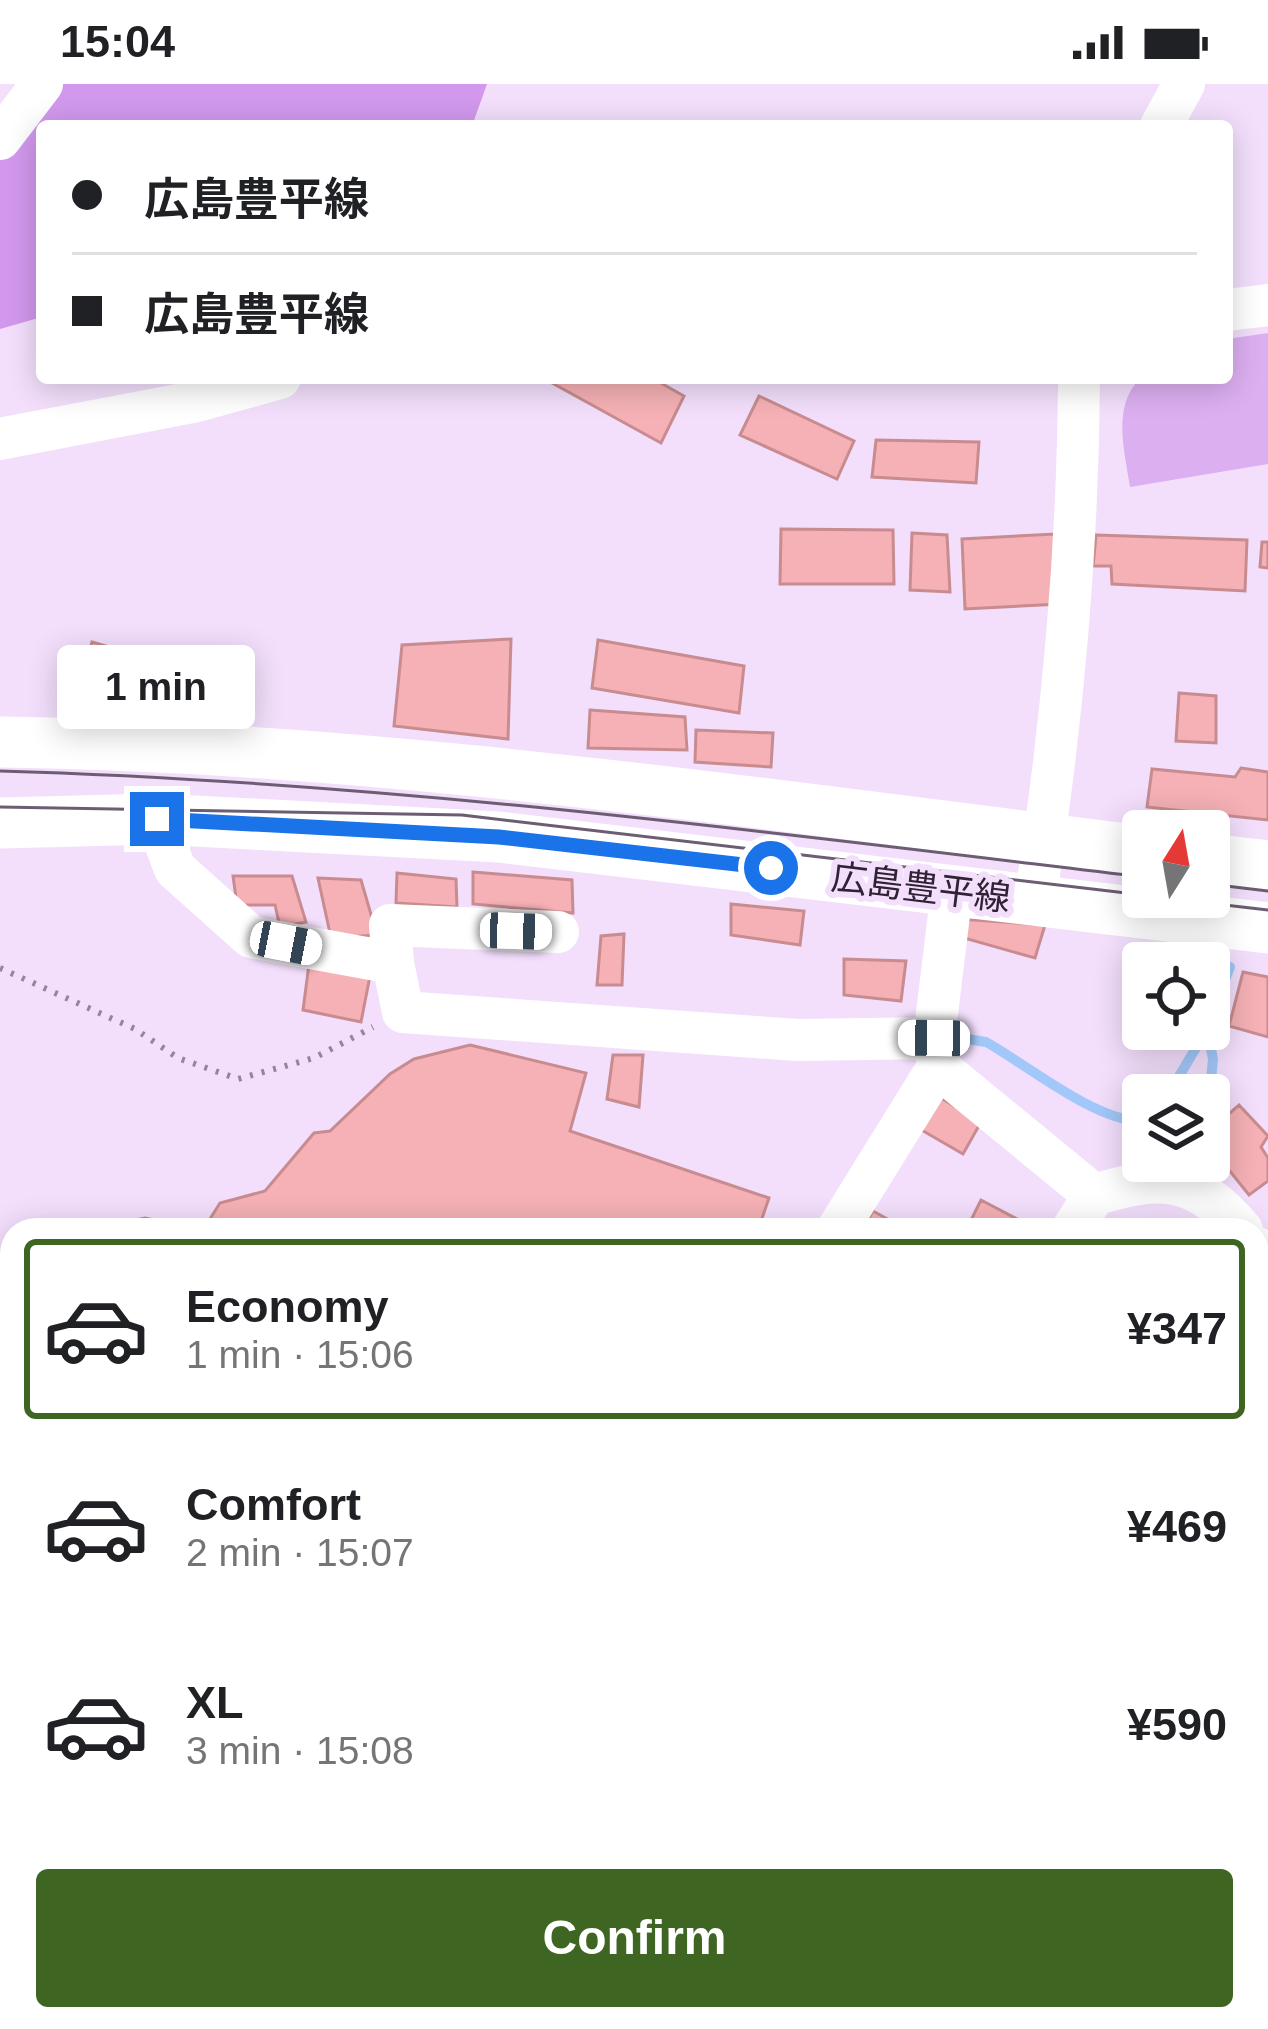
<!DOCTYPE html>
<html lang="en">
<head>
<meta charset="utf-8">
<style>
	:root { --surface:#fff; --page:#f2f2f2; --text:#202124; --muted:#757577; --line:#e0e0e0; --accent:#3e6622 }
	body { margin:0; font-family:Arial,"Noto Sans JP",sans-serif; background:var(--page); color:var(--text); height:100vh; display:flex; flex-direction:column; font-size:45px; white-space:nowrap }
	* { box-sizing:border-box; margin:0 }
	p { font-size:39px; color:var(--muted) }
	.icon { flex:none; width:66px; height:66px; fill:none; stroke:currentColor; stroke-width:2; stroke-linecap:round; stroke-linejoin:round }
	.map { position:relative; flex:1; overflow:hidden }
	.sheet { position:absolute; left:0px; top:1134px; width:1269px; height:813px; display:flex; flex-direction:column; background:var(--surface); border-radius:36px 36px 0 0; box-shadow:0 6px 30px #0003 }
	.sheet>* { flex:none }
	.guide { position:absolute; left:36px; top:36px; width:1197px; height:264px; border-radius:12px; box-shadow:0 6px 30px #0003; display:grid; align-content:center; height:264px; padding:0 36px; background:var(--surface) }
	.needle { width:78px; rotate:11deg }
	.fabs { position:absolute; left:1122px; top:726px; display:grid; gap:24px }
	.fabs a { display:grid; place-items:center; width:108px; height:108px; border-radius:12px; background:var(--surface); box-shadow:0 6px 30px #0003; font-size:60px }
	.end { position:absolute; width:54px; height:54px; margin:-27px; border:15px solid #1a73e8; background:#fff; box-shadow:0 0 0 6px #fff }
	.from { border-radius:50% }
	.bubble { position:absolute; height:84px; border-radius:12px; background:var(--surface); box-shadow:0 6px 30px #0003; font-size:39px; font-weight:700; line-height:84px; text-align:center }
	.car { position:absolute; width:36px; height:72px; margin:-36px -18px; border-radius:15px; box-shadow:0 0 9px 3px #0007; background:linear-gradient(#fff 24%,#345 0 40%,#fff 0 76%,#345 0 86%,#fff 0) }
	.guide b { display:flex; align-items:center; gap:42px; height:114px; font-size:45px }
	.guide b+b { border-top:3px solid var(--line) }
	.guide i { width:30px; height:30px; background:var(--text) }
	ul { padding:21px 0 0; list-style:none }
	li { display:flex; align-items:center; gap:36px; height:180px; margin:0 24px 18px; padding:0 12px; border:6px solid transparent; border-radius:12px }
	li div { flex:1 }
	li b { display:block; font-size:45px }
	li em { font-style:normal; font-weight:700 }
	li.active { border-color:var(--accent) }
	li>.icon { width:108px; height:108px; stroke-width:1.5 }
	.action { display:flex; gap:24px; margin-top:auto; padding:24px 36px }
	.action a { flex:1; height:138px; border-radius:12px; background:var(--accent); color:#fff; font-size:48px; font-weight:700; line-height:138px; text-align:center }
	.status { display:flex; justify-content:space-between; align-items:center; height:84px; padding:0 60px; background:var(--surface); direction:ltr }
	.status svg { height:33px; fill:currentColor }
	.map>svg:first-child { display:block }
	.green { fill:#dcaff1 }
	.forest { fill:#d298ed }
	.water { fill:#a2c8f9 }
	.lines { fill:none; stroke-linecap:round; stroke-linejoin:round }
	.stream { stroke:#a2c8f9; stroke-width:10 }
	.building { fill:#f5b1b5; stroke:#c88c90; stroke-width:3 }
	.path { stroke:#95859c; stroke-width:6; stroke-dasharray:3 9; stroke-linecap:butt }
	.minor { stroke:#fff; stroke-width:42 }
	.major { stroke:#fff; stroke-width:51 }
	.tram { stroke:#6c5d73; stroke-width:3 }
	.route { stroke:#1a73e8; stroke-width:15 }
	.labels { text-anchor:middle; stroke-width:12; stroke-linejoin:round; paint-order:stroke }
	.street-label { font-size:36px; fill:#2e2234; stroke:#f3dffc }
</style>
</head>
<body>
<div class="status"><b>15:04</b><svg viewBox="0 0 49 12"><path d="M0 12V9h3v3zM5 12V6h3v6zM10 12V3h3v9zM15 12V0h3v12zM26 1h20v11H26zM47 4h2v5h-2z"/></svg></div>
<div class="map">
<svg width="1268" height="1945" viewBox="0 0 1268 1945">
	<rect width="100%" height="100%" fill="#f3dffc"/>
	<path class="green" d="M1268,249V380L1130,403C1125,368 1111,321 1141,294H1227V255Z"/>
	<path class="forest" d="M51,0H487L472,42H42V233L0,245V74Z"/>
	<path class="water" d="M0,1460L12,1463V1560L0,1556Z
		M701,1935H839L848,1945H708Z"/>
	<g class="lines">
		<path class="stream" d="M1209,937L1230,883
			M1207,945L1213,975L1209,1016
			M967,955L986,958C1029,982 1096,1038 1143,1037
			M1168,1011L1207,945"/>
	</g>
	<path class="building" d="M543,294H652L684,312L661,359Z
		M759,312L854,357L837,395L740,351Z
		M876,356L979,358L976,399L872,393Z
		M781,445L893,446L894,500H780Z
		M912,449L947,451L950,508L910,506Z
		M1055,450L1060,520L965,525L962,455Z
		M1096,451L1247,456L1245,507L1112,500L1111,482H1093Z
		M1262,458H1268V484L1260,483Z
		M511,555L508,655L394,642L402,561Z
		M598,556L744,582L739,629L592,604Z
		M92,558L192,587L186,629L80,605Z
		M1179,609L1216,612V659L1176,657Z
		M590,626L685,633L687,666L588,664Z
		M696,646L773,649L771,683L695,678Z
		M1241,684L1268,688V736L1147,723L1152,685L1235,693Z
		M473,788L572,796L573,829L473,820Z
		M397,789L456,795L457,823L396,819Z
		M233,792H292L306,838L280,843L275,821H237Z
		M318,794L361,796L377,851L331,854Z
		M731,820L804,827L800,861L731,851Z
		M959,835L1045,841L1035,874L957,852Z
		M624,850L622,901H597L601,852Z
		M844,875L906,877L901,917L844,911Z
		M309,880L370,892L361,938L303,926Z
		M1243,888L1268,893V953L1229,942Z
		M470,961L586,989L570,1047L769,1114L758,1146H203L220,1119L265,1107L314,1049L330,1047L390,990L414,975Z
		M613,971H643L639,1023L607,1015Z
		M936,1011L981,1038L963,1070L918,1044Z
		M1239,1021L1268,1052L1261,1063L1268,1074V1097L1249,1111L1209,1061V1047Z
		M981,1116L1038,1146H966Z
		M873,1127L907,1146H862Z
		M145,1134L197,1146H113L111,1141Z
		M1257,1200L1268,1205L1257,1246Z
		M3,1283L12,1297V1327L0,1333Z
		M1268,1725V1789L1257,1782V1743Z
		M1009,1935H1047L1037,1945H1023Z"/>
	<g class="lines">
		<path class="path" d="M0,884L135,945L178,974L238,995L314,974L373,943
			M1109,1935L1127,1945"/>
		<path class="minor" d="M1161,42L1184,0
			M0,55L42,0
			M1227,226L1268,221
			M0,355L193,318L280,294
			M164,756L175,785L251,853L393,879L403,928L798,956L934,954
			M1035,817C1062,643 1078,471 1079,294
			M393,879L390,841L558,848
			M938,983L1094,1111C1159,1091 1195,1090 1242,1146
			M837,1146L938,983L934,954L952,806
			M1072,1146L1094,1111
			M1257,1164L1268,1177
			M0,1425L12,1428
			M0,1569L12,1572
			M1257,1590L1268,1567
			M596,1935L610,1945
			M969,1935L980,1945
			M108,1945L121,1935
			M852,1945L877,1935"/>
		<path class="major" d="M0,658C382,663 764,721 1143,767
			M0,739L157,735L499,753L1268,844
			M1209,775L1268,782
			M0,1246L12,1250
			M1257,1648L1268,1652"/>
		<path class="tram" d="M0,687C386,698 760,747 1143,793
			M0,723L462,731L1143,811
			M1209,800L1268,807
			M1156,813L1268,826"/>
	</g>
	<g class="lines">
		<path class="route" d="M157,735L499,753L771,784"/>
	</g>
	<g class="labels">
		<g class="street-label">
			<text transform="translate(921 803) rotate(7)" y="13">広島豊平線</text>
		</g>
	</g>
</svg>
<div class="fabs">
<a><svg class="needle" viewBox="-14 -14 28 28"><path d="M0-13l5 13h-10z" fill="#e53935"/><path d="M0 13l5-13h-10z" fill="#757577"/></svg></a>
<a><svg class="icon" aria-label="locate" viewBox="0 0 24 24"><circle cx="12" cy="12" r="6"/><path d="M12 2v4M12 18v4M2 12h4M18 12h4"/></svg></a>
<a><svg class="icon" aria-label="layers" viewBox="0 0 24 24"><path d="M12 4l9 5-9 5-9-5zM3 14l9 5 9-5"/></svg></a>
</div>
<i class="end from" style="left:771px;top:784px"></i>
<i class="end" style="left:157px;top:735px"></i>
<div class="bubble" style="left:57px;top:561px;width:198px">1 min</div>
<i class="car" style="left:516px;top:847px;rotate:92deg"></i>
<i class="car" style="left:286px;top:859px;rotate:101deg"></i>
<i class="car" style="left:934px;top:954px;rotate:271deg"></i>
<div class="guide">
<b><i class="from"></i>広島豊平線</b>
<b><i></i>広島豊平線</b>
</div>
<section class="sheet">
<ul>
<li class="active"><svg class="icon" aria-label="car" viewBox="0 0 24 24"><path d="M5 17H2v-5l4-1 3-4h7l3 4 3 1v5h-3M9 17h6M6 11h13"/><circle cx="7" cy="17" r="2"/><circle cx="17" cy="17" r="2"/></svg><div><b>Economy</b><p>1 min · 15:06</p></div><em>¥347</em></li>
<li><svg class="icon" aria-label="car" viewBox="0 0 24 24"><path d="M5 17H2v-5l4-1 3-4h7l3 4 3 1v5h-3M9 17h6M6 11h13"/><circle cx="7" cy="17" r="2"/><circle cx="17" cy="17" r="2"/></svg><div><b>Comfort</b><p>2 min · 15:07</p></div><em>¥469</em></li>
<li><svg class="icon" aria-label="car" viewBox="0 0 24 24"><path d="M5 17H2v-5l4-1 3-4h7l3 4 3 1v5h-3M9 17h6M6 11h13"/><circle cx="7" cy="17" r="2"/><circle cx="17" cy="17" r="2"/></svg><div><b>XL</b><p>3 min · 15:08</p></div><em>¥590</em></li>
</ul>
<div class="action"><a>Confirm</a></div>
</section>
</div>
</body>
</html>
